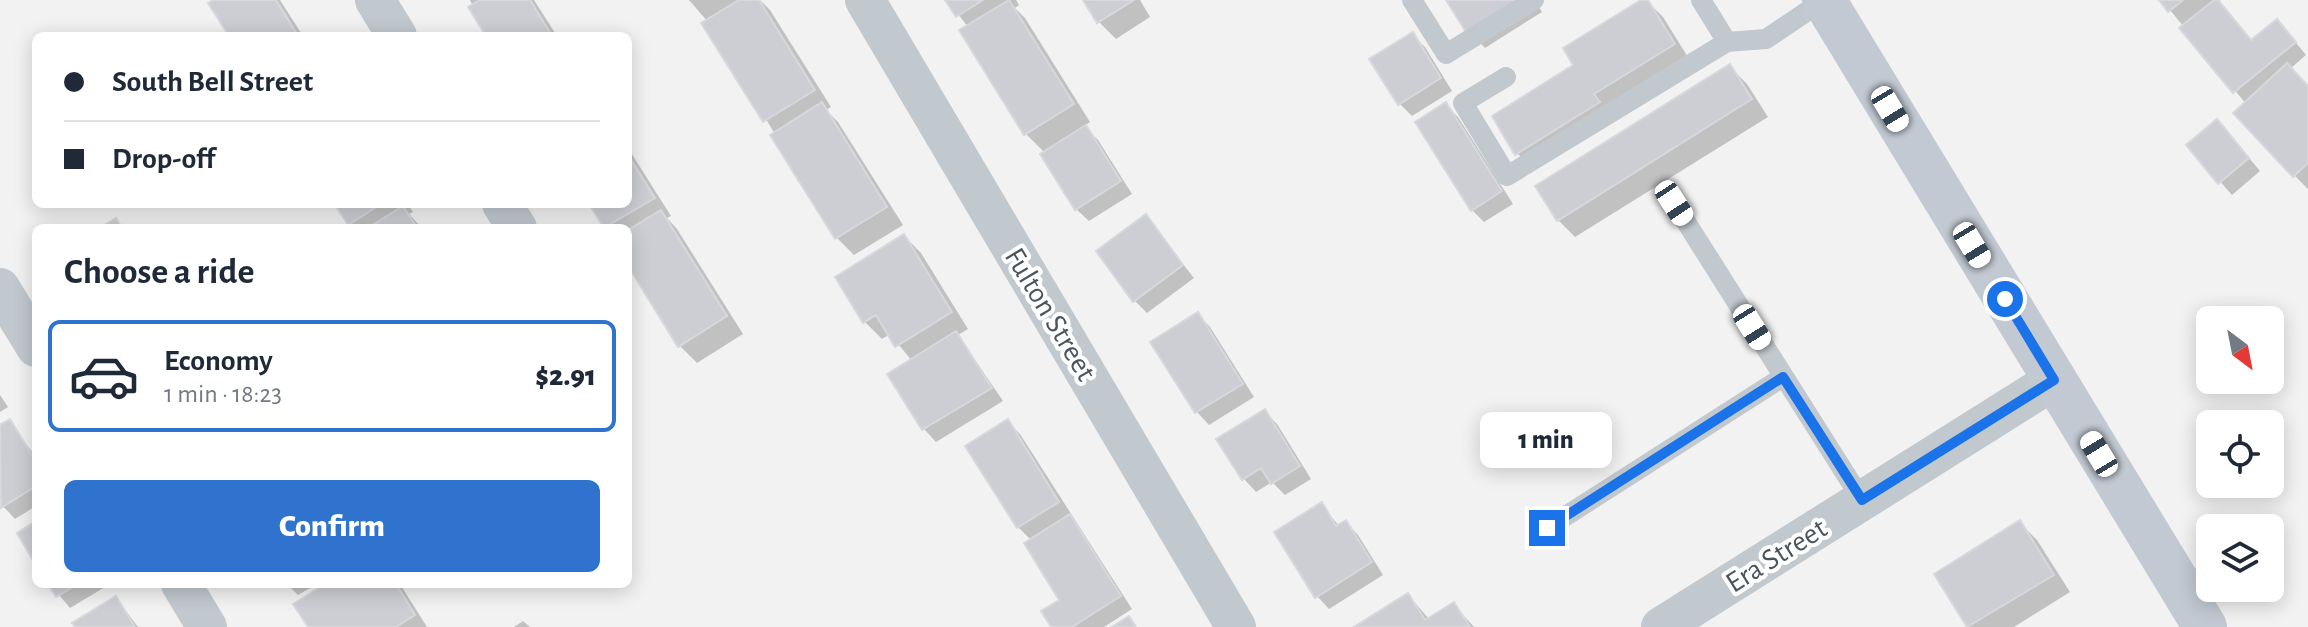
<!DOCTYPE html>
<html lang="en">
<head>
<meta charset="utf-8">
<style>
	:root { --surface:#fff; --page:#f6f6f7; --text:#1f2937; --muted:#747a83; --line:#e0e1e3; --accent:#3073cf }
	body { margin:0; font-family:"Alegreya Sans",sans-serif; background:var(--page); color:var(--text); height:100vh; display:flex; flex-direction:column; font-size:30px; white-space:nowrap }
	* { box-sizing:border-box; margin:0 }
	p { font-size:26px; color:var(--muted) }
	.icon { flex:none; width:44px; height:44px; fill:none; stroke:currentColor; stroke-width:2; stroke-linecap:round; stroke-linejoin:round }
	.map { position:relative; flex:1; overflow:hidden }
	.details { position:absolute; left:32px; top:224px; width:600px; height:364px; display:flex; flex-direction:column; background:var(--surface); border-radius:12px; box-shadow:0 4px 20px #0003 }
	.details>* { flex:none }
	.banner { position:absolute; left:32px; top:32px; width:600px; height:176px; border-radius:12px; box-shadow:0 4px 20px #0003; display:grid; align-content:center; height:176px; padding:0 32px; background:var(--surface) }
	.needle { width:52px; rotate:148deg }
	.controls { position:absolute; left:2196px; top:306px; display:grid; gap:16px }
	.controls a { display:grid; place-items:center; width:88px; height:88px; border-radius:12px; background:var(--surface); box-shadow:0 4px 20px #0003; font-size:40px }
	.end { position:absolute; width:36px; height:36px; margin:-18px; border:10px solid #1a73e8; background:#fff; box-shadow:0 0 0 4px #fff }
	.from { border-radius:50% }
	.bubble { position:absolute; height:56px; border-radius:12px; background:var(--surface); box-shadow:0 4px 20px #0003; font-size:26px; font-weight:800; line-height:56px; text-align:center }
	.car { position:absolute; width:24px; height:48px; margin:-24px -12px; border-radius:10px; box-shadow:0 0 6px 2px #0007; background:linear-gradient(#fff 24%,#345 0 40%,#fff 0 76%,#345 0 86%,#fff 0) }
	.banner b { display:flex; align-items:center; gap:28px; height:76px; font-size:30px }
	.banner b+b { border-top:2px solid var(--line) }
	.banner i { width:20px; height:20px; background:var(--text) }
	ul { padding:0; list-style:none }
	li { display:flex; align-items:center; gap:24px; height:112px; margin:0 16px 12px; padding:0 16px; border:4px solid var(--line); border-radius:12px }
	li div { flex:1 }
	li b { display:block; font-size:30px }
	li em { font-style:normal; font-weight:800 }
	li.on { border-color:var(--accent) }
	li>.icon { width:72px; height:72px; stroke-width:1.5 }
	h2 { padding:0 32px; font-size:36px; line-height:96px }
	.primary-button { display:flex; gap:16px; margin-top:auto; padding:16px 32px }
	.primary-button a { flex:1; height:92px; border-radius:12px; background:var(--accent); color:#fff; font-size:32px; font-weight:800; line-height:92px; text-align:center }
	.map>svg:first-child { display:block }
	.shadow { fill:#0003 }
	.building { fill:#ccced3; stroke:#d6d8dc; stroke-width:2 }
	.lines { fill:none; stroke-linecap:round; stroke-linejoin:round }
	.lane { stroke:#c1c8ce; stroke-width:20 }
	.street { stroke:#c1c8ce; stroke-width:40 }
	.secondary { stroke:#c2c9d2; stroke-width:44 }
	.route { stroke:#1a73e8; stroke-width:10 }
	.labels { text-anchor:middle; stroke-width:8; stroke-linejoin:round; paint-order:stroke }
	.street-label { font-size:30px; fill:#4b545d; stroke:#fff }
</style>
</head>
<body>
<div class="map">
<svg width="2308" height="627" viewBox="0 0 2308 627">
	<rect width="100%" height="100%" fill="#f3f2f2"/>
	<path class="shadow" d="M217,0H280L303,36H231Z
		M470,0H534L557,36H488Z
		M689,0H760L770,10L831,107L826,110L838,122L903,225L854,255L837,238L708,22Z
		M947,0H1016L1019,5L1015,8L1025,18L1090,122L1084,126L1098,140L1132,194L1089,221L1076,209L1045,153L1026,134L961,31L968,27Z
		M1085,0H1140L1150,17L1116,39L1099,22Z
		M1449,0H1535L1542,12L1485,48L1468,30Z
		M1646,0L1663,17L1691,62L1534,170L1517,153L1576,66Z
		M2162,0H2221L2218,2L2252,42L2289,34L2306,55L2290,69L2308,87V189L2295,176L2246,104Z
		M1412,35L1425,47L1452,91L1412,116L1400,104Z
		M1730,67L1747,84L1768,117L1575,237L1558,220Z
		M1446,105L1458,117L1513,204L1484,222L1472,210Z
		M2229,134L2260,171L2232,195L2188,145Z
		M628,148L671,216L667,218L677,229L743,334L697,363L680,346L628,262V228H607L592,204H628Z
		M338,204H408L413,212L409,214L422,228H354Z
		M1146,217L1194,278L1147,313L1134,300Z
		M904,236L921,253L968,329L958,335L1003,401L936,442L924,429L890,374L912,361L890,334L882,339L865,322L837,278Z
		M1198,315L1210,327L1254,397L1209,425L1197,412L1153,343Z
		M0,395L8,407L0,412Z
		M1264,411L1277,424L1311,479L1285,495L1272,482L1256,492L1244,479L1219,440Z
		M9,422L36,457V506L15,519L0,503V428Z
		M1008,422L1020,434L1132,609L1104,627H1054L1062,600L1031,540L1018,527L968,447Z
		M1322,505L1339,526L1346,522L1358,535L1383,575L1329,609L1317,596Z
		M2020,523L2037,540L2070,592L2014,627H1969L1936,575Z
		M50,584H110L70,608Z
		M287,584H317L298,595Z
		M329,584H400L427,627H310Z
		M1408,595L1429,619L1453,604L1474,627H1358Z
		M116,598L138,627H77Z
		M523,621L530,627H514Z"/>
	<path class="building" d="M213,0H276L298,36H229L208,3Z
		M480,0H530L552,36H486L468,7Z
		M739,0H759L815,90L763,122L701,23Z
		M945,0H983L956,17Z
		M1009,0L1074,104L1024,135L959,30Z
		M1083,0H1134L1097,23Z
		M1446,0H1517L1466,32Z
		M1641,0H1648L1675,44L1594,94L1600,102L1515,155L1492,116L1573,65L1563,48Z
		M2159,0H2183L2168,12Z
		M2214,0H2218L2251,40L2277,19L2296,42L2233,93L2179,28Z
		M1413,32L1441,78L1398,105L1369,59Z
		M2287,63L2308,86V163L2293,177L2233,113Z
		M1730,64L1752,99L1557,221L1535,186Z
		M822,102L887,207L835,239L770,135Z
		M1446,102L1502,191L1471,211L1415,122Z
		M2217,119L2249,158L2218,184L2186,145Z
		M1086,125L1121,181L1075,210L1040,154Z
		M628,155L655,198L604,228L589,204H628Z
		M335,204H381L348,225Z
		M403,206L417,228H368Z
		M661,210L727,316L678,347L628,266V230Z
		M1146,214L1183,265L1133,302L1096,251Z
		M116,218L122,228H100Z
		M904,234L952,312L895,347L876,315L863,323L835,277Z
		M1198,312L1243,384L1195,413L1150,342Z
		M956,331L992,388L922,430L887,374Z
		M1265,409L1300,466L1271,484L1261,468L1242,480L1216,439Z
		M10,419L36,462V486L1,508L0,425Z
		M1008,419L1059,502L1017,528L965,446Z
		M1322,502L1336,526L1346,520L1372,562L1315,598L1274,532Z
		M1070,514L1121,596L1072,627H1051L1041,611L1059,600L1024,543Z
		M2020,520L2054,575L1967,627L1934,574Z
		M36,521V565L17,533Z
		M48,584H78L56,597Z
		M325,584H396L415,615L396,627H308L293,604Z
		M1408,593L1425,620L1454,602L1470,627H1354Z
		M116,596L135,627H75L72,623Z
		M1129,616L1136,627H1112Z"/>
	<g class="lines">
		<path class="lane" d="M1412,0L1446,54L1534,0
			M1701,0L1727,42
			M1506,77L1463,103L1507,176L1727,42L1766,39L1824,0
			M1674,203L1862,500
			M1547,528L1783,377"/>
		<path class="street" d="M375,0L397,36
			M865,0L1236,627
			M502,204L517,228
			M0,288L36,347
			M181,584L207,627
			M1661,627L2054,380"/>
		<path class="secondary" d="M1824,0L2205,627"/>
	</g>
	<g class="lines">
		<path class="route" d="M1547,528L1783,377L1862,500L2054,380L2005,299"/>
	</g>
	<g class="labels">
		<g class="street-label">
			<text transform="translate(1051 314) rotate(59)" y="10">Fulton Street</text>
			<text transform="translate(1776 555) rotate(-32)" y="10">Era Street</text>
		</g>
	</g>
</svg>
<div class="controls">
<a><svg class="needle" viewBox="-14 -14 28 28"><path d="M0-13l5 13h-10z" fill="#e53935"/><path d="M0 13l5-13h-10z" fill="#747a83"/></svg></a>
<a><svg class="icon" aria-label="locate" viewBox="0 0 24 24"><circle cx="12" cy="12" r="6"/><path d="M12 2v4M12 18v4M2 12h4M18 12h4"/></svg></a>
<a><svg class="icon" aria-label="layers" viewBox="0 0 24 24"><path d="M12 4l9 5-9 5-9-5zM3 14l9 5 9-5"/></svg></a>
</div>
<i class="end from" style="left:2005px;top:299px"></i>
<i class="end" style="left:1547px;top:528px"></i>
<div class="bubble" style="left:1480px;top:412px;width:132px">1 min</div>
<i class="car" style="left:1890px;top:109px;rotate:149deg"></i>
<i class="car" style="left:1674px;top:203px;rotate:147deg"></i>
<i class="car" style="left:1972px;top:245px;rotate:149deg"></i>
<i class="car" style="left:1752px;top:327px;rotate:148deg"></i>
<i class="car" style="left:2099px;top:454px;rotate:329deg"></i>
<div class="banner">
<b><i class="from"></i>South Bell Street</b>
<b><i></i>Drop-off</b>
</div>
<section class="details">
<h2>Choose a ride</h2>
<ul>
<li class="on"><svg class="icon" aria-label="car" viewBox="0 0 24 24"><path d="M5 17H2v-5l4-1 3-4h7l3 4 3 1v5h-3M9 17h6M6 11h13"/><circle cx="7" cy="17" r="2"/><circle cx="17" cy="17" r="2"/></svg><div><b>Economy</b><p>1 min · 18:23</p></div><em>$2.91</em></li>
</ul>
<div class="primary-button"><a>Confirm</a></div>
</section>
</div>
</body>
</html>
